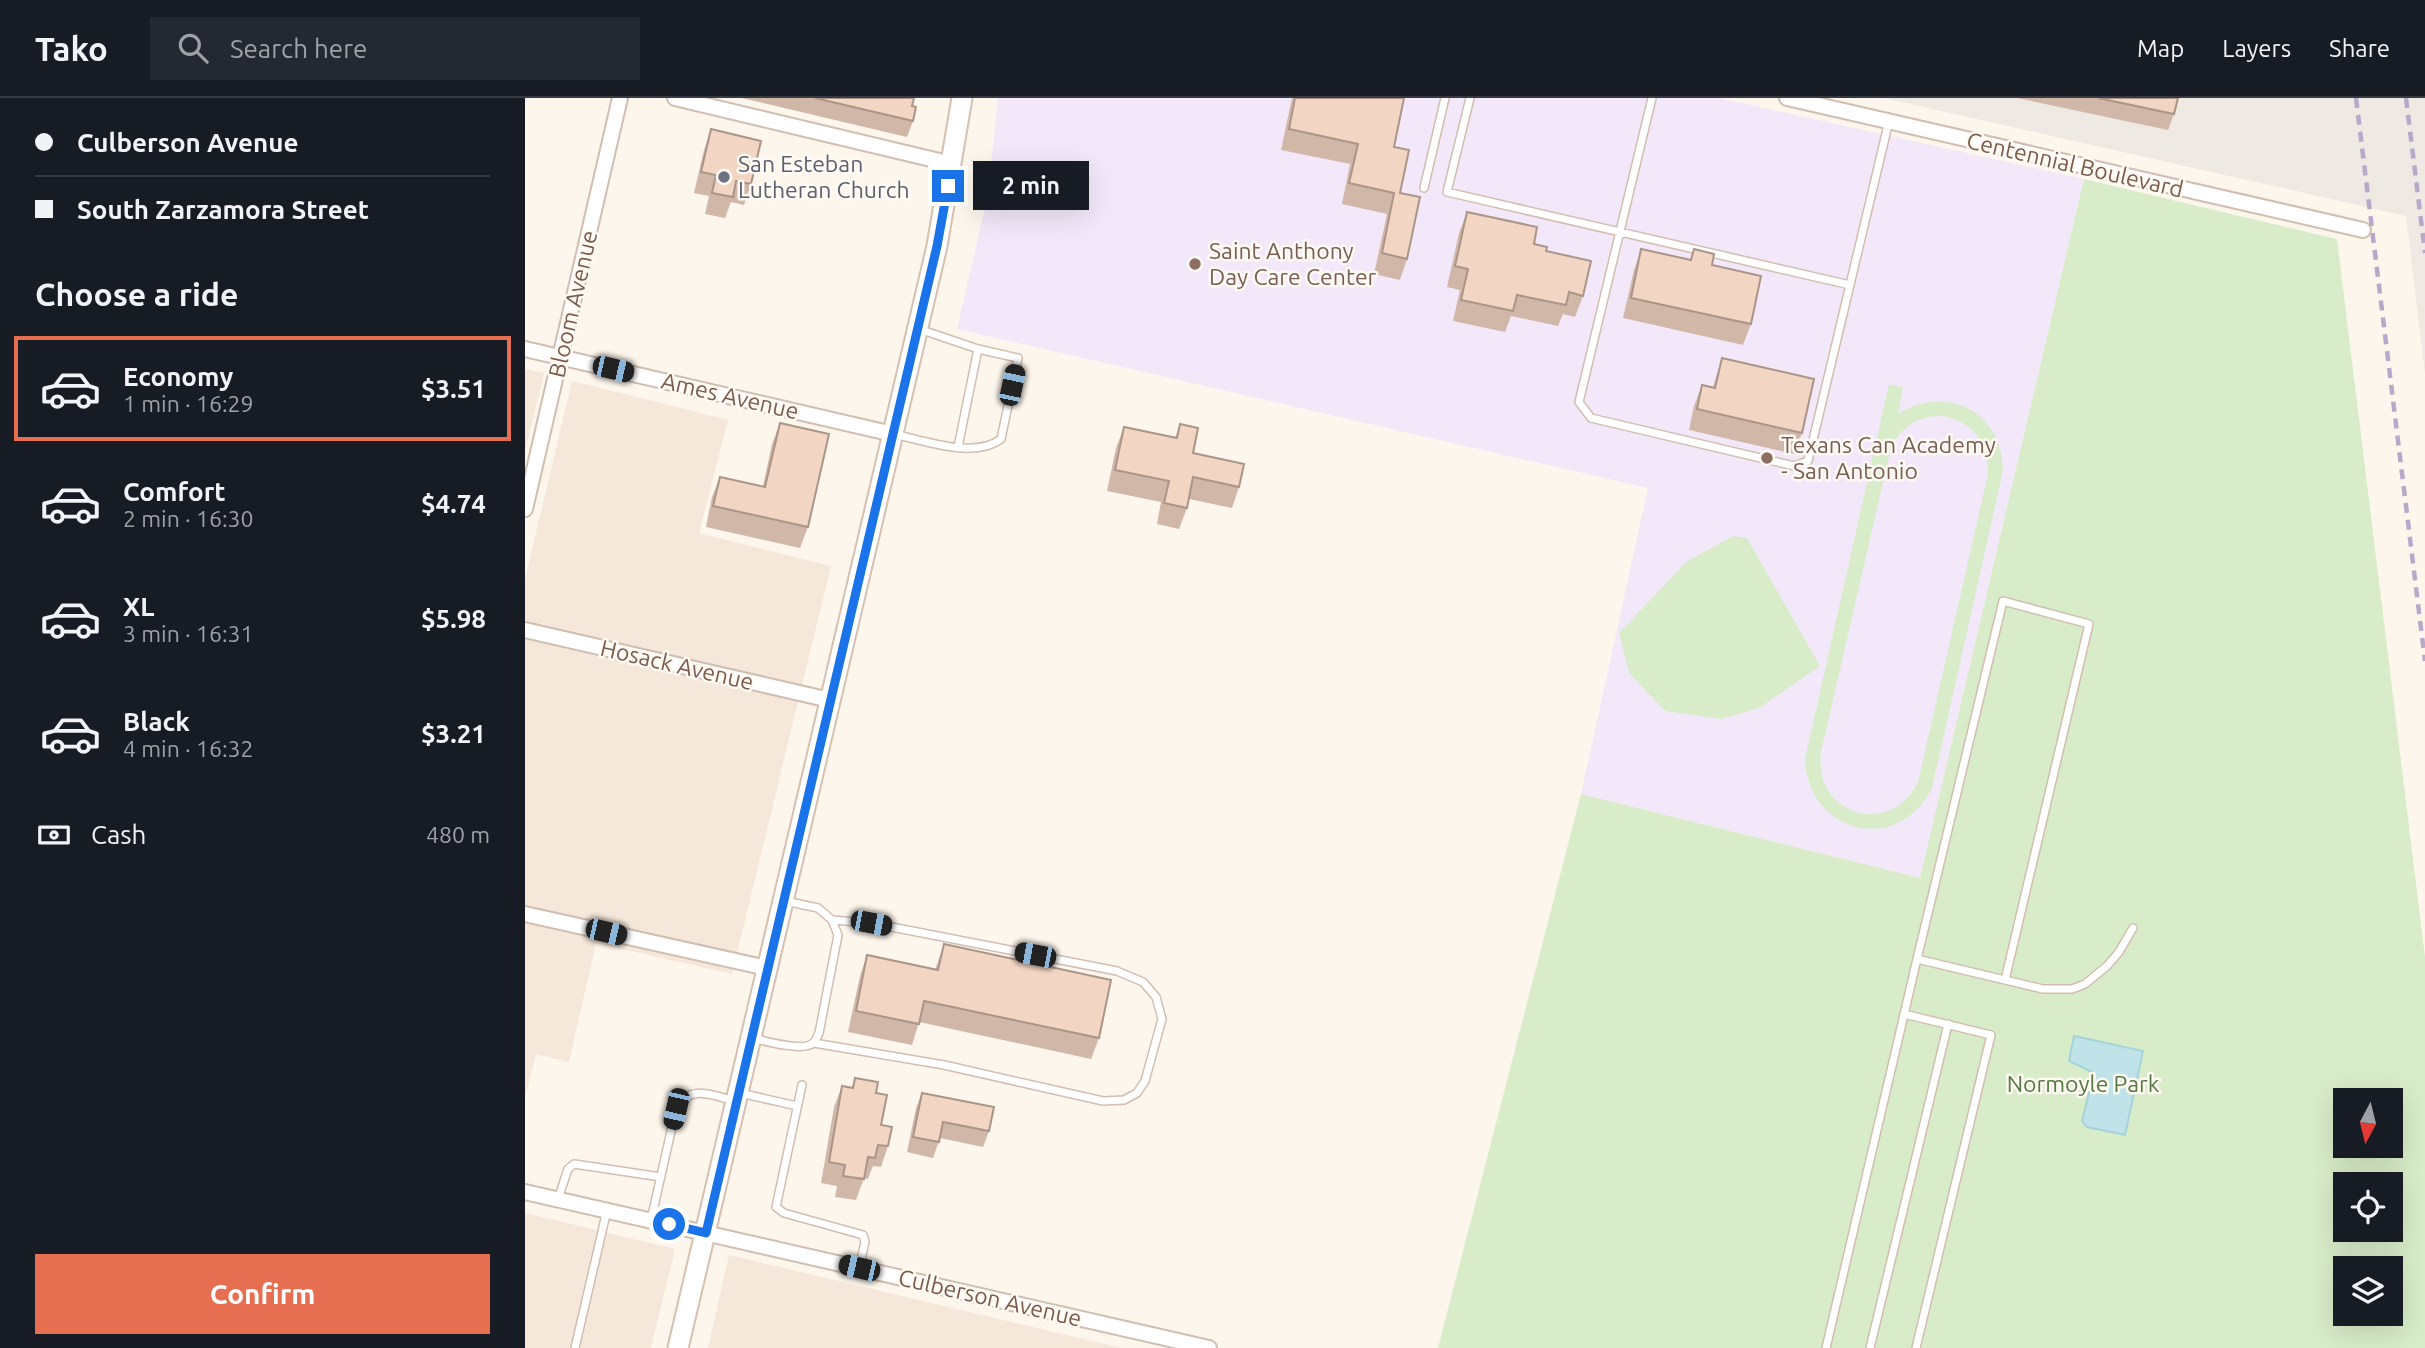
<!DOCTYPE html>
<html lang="en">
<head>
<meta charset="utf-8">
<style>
	:root { --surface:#171b24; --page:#242831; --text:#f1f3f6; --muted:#9ea1a6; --line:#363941; --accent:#e76f51 }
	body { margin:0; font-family:Ubuntu,sans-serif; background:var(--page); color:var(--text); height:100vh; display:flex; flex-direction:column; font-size:26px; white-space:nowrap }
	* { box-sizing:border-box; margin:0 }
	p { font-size:23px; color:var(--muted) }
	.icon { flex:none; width:38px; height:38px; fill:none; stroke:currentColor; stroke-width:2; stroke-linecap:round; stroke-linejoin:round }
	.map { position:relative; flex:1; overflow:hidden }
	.sheet { display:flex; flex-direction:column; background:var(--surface); width:525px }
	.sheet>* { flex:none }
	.banner { display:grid; align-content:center; height:154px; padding:0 35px; background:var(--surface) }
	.needle { width:46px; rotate:187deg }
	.controls { position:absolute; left:1808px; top:990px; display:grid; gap:14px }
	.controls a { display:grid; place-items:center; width:70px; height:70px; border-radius:0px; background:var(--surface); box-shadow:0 7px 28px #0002; font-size:35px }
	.end { position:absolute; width:32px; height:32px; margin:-16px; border:9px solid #1a73e8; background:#fff; box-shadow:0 0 0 4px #fff }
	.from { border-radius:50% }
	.bubble { position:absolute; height:49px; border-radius:0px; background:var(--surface); box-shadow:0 7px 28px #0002; font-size:23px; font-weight:700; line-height:49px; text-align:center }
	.car { position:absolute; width:21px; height:42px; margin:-21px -10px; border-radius:9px; box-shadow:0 0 5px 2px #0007; background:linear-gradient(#222 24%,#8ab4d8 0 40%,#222 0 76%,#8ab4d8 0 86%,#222 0) }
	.banner b { display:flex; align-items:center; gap:24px; height:66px; font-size:26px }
	.banner b+b { border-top:2px solid var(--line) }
	.banner i { width:18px; height:18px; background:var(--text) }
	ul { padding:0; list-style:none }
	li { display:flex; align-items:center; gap:21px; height:105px; margin:0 14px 10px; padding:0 21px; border:4px solid transparent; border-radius:0px }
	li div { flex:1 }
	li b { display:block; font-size:26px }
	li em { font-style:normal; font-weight:700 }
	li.current { border-color:var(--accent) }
	li>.icon { width:63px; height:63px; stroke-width:1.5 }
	h2 { padding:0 35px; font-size:32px; line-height:84px }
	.pay { display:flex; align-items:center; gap:18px; height:77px; padding:0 35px; font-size:26px }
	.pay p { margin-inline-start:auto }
	.action { display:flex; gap:14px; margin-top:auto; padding:14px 35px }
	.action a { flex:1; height:80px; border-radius:0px; background:var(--accent); color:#fff; font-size:28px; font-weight:700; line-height:80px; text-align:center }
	header { display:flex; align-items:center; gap:42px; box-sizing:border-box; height:98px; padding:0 35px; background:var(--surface); border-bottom:2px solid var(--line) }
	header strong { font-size:33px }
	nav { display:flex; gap:38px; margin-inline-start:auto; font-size:24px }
	.search { width:490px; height:63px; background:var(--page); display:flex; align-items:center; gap:18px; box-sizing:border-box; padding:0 24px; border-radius:0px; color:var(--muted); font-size:26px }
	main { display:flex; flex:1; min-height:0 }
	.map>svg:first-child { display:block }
	.residential { fill:#f5e8da }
	.industrial { fill:#efe9e4 }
	.education { fill:#f3e8fa }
	.green { fill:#d8ecc9; fill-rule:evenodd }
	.water { fill:#bfe3e8; stroke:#a5d3da; stroke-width:2 }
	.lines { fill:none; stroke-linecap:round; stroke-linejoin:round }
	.service-casing { stroke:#d1beb0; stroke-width:10 }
	.minor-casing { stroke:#d1beb0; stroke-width:18 }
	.secondary-casing { stroke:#d6c0b0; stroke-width:23 }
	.service { stroke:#fff; stroke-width:7 }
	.minor { stroke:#fff; stroke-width:14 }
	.secondary { stroke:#fff; stroke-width:19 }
	.rail { stroke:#b9a8c9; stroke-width:4.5; stroke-dasharray:10 7; stroke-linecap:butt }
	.wall { fill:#d1b7a8 }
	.building { fill:#f3d5c3; stroke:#aa9588; stroke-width:2 }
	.route { stroke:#1a73e8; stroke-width:9 }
	.worship-dot { fill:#6b7280; stroke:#fffaf3; stroke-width:2.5 }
	.education-dot { fill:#8d6e63; stroke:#fffaf3; stroke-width:2.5 }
	.labels { text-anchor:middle; stroke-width:5; stroke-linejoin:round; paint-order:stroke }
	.worship-label { font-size:23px; fill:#5b616d; stroke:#fffaf3; text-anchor:start }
	.street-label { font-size:23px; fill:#7a5c4d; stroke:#fffaf3 }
	.education-label { font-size:23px; fill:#785e54; stroke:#fffaf3; text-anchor:start }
	.park-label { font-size:23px; fill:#537a41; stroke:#fffaf3 }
</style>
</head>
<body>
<header>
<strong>Tako</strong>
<div class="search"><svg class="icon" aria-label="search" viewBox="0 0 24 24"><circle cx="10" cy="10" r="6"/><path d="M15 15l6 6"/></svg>Search here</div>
<nav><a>Map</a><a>Layers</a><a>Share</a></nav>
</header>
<main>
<section class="sheet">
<div class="banner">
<b><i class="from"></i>Culberson Avenue</b>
<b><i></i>South Zarzamora Street</b>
</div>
<h2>Choose a ride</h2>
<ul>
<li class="current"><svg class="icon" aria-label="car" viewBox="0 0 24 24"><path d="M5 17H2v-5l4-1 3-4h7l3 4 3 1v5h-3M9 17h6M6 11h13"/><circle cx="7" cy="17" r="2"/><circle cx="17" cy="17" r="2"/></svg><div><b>Economy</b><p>1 min · 16:29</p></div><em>$3.51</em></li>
<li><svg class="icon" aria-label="car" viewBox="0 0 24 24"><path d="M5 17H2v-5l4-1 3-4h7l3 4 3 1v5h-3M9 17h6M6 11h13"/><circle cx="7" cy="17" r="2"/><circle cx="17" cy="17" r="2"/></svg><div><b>Comfort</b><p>2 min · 16:30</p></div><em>$4.74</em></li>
<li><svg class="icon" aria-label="car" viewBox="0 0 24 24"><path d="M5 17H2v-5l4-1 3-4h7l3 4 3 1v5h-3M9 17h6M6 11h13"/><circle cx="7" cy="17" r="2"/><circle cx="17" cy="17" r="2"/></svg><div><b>XL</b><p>3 min · 16:31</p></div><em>$5.98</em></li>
<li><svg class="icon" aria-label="car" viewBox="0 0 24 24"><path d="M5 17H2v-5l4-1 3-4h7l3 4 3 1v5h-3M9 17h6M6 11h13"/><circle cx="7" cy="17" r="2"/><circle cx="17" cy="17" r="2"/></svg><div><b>Black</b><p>4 min · 16:32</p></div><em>$3.21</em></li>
</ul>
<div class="pay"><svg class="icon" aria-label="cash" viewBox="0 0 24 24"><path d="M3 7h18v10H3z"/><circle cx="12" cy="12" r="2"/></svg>Cash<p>480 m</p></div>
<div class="action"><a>Confirm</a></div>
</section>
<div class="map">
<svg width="1900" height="1250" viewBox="0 0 1900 1250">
	<rect width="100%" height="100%" fill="#fdf6ec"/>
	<path class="residential" d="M0,271L19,275L0,354Z
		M47,283L203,322L174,435L306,468L207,876L71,845L44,964L11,956L0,999V481Z
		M0,1115L150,1151L126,1250H0Z
		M204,1157L596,1250H183Z"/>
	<path class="industrial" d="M1359,0H1900V276L1881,118Z"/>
	<path class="education" d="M473,0H1194L1559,81L1395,780L1056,696L1123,390L432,231L462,101Z"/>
	<path class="green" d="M1559,81L1812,141L1900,859V1250H913L1056,696L1395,780ZM1820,1003H1866V1048H1820ZM1820,1087H1866V1132H1820ZM1820,1171H1866V1216H1820Z
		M1364,286L1378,289L1373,316C1422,285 1478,314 1478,373L1407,690C1373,758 1283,736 1280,661ZM1416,318C1448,322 1467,348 1462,380L1393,684C1365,741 1288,717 1296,654L1366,350C1376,329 1393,318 1416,318Z
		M1208,438L1222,440L1295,568L1234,610L1196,621L1140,613L1104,575L1094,535L1161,464Z"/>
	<path class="water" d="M1549,938L1618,953L1600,1037L1562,1029L1557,1023L1569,975L1544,963Z"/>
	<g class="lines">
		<defs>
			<path id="service" d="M945,0L922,94L1325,187
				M1127,0L1054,304L1066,320L1269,368L1283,363L1364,23
				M899,90L920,0
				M394,231L453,251L433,349
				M369,336C399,343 450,361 476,341L493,260L453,251
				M1392,861L1478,503L1564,526L1480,882
				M1379,916L1466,937L1391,1250
				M227,940C239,943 279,954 288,945C290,944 293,937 294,935L313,837L307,822L293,810L260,803
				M289,945L419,967L578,1003L599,1002L612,995L620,983L637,921L631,899L618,884L592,873L346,825L307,822
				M277,987L251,1109L259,1115L338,1137L340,1144L334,1170
				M215,995L272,1008
				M33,1101L43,1071L49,1066L136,1079
				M126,1122L151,1011C165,985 187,998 211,1003
				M50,1250L82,1112
				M1301,1250L1392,861L1518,891H1547L1560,886L1582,868L1594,854L1608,830
				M1345,1250L1423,926"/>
			<path id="minor" d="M150,0L427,66
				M1262,0L1838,132
				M0,251L368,336
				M0,411L95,0
				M0,532L305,602
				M0,816L242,870
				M0,1094L684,1250"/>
			<path id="secondary" d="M153,1250L412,148L437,0"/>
		</defs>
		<use href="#service" class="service-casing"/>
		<use href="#minor" class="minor-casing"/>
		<use href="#secondary" class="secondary-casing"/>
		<use href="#service" class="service"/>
		<use href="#minor" class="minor"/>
		<use href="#secondary" class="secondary"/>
		<path class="rail" d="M1831,0L1900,563
			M1881,0L1900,155"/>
	</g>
	<path class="wall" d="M217,0H389L387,8L388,23L382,39Z
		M767,0H879L869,49L882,161L875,182L849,176L862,116L817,106L825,66L756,52Z
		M1492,0H1653L1649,16L1643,32Z
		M186,31L226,86L219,107L206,104L200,120L180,116L184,98L169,95L179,52Z
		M942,114L1009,146L1021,153L1058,198L1050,219L1038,216L1033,228L986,218L980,234L928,223L935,192L922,189L934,135Z
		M1116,151L1165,162L1169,151L1187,167L1226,226L1218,247L1098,220L1109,172Z
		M1197,260L1277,335L1269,356L1164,332L1169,308L1177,287L1188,289Z
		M255,325L283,429L275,450L181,429L187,399L195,379L238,388L247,346Z
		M655,326L668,355L714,389L707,410L664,401L662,410L654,431L632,426L636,404L582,393L591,350L599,329L650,340Z
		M419,846L574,940L566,961L394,924L387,947L323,934L335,878L342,857L410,872Z
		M330,980L351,995L356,1027L363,1048L356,1069L348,1068L343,1081L339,1080L331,1102L310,1099L312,1088L296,1085L309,1009L317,988L327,989Z
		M397,995L464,1033L458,1049L415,1040L408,1060L382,1054L391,1010Z"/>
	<path class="building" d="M290,0H389L387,8L391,9L388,23Z
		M770,0H879L869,49L884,52L875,95L895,99L882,161L857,155L869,95L824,85L833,46L764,31Z
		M1573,0H1653L1649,16Z
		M186,31L236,43L226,86L211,83L208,99L187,95L191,77L176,74Z
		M942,114L1012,129L1009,146L1022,149L1021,153L1066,163L1058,198L1044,194L1041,207L992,197L988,213L936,202L943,171L930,168Z
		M1116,151L1166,162L1169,151L1189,156L1187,167L1236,178L1226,226L1106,200Z
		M1197,260L1289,281L1277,335L1172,311L1177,287L1190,290Z
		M255,325L304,336L283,429L188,408L195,379L240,389Z
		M655,326L673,330L668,355L719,366L714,389L668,379L662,410L639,405L644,383L590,372L599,329L652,340Z
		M419,846L586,882L574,940L399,903L394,926L331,913L342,857L413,872Z
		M330,980L353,984L351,995L362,997L356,1027L367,1029L363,1048L353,1047L350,1060L343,1059L339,1081L318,1078L320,1067L304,1064L317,988L328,990Z
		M397,995L469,1009L464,1033L418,1024L414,1044L388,1039Z"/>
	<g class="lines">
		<path class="route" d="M144,1126L181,1135L412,148L423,88"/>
	</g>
	<circle class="worship-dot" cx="199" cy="79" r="7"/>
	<g class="education-dot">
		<circle cx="670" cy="166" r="7"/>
		<circle cx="1242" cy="360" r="7"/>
	</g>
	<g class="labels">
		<g class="worship-label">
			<text x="213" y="74">San Esteban<tspan x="213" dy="26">Lutheran Church</tspan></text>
		</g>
		<g class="street-label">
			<text transform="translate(1550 67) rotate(13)" y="8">Centennial Boulevard</text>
			<text transform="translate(48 206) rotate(-77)" y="8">Bloom Avenue</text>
			<text transform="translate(205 298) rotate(13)" y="8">Ames Avenue</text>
			<text transform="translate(152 567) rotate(13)" y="8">Hosack Avenue</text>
			<text transform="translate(465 1200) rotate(13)" y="8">Culberson Avenue</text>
		</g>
		<g class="education-label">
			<text x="684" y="161">Saint Anthony<tspan x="684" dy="26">Day Care Center</tspan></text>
			<text x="1256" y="355">Texans Can Academy<tspan x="1256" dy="26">- San Antonio</tspan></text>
		</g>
		<g class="park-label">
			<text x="1558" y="994">Normoyle Park</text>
		</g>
	</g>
</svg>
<div class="controls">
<a><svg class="needle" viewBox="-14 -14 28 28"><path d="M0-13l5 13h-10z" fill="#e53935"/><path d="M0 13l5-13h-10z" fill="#9ea1a6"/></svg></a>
<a><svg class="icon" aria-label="locate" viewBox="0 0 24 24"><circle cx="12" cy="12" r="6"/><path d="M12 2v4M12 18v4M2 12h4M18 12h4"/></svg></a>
<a><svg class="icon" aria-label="layers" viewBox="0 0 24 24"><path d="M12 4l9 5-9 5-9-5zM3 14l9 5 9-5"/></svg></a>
</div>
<i class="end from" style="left:144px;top:1126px"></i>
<i class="end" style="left:423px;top:88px"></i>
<div class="bubble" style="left:448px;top:63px;width:116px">2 min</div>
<i class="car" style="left:88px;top:271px;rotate:103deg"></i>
<i class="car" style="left:487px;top:287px;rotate:12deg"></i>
<i class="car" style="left:346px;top:825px;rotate:101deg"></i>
<i class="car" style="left:81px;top:834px;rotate:103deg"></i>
<i class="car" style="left:510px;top:857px;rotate:281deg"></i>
<i class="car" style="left:151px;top:1011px;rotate:193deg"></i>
<i class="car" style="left:334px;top:1170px;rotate:283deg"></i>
</div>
</main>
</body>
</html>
